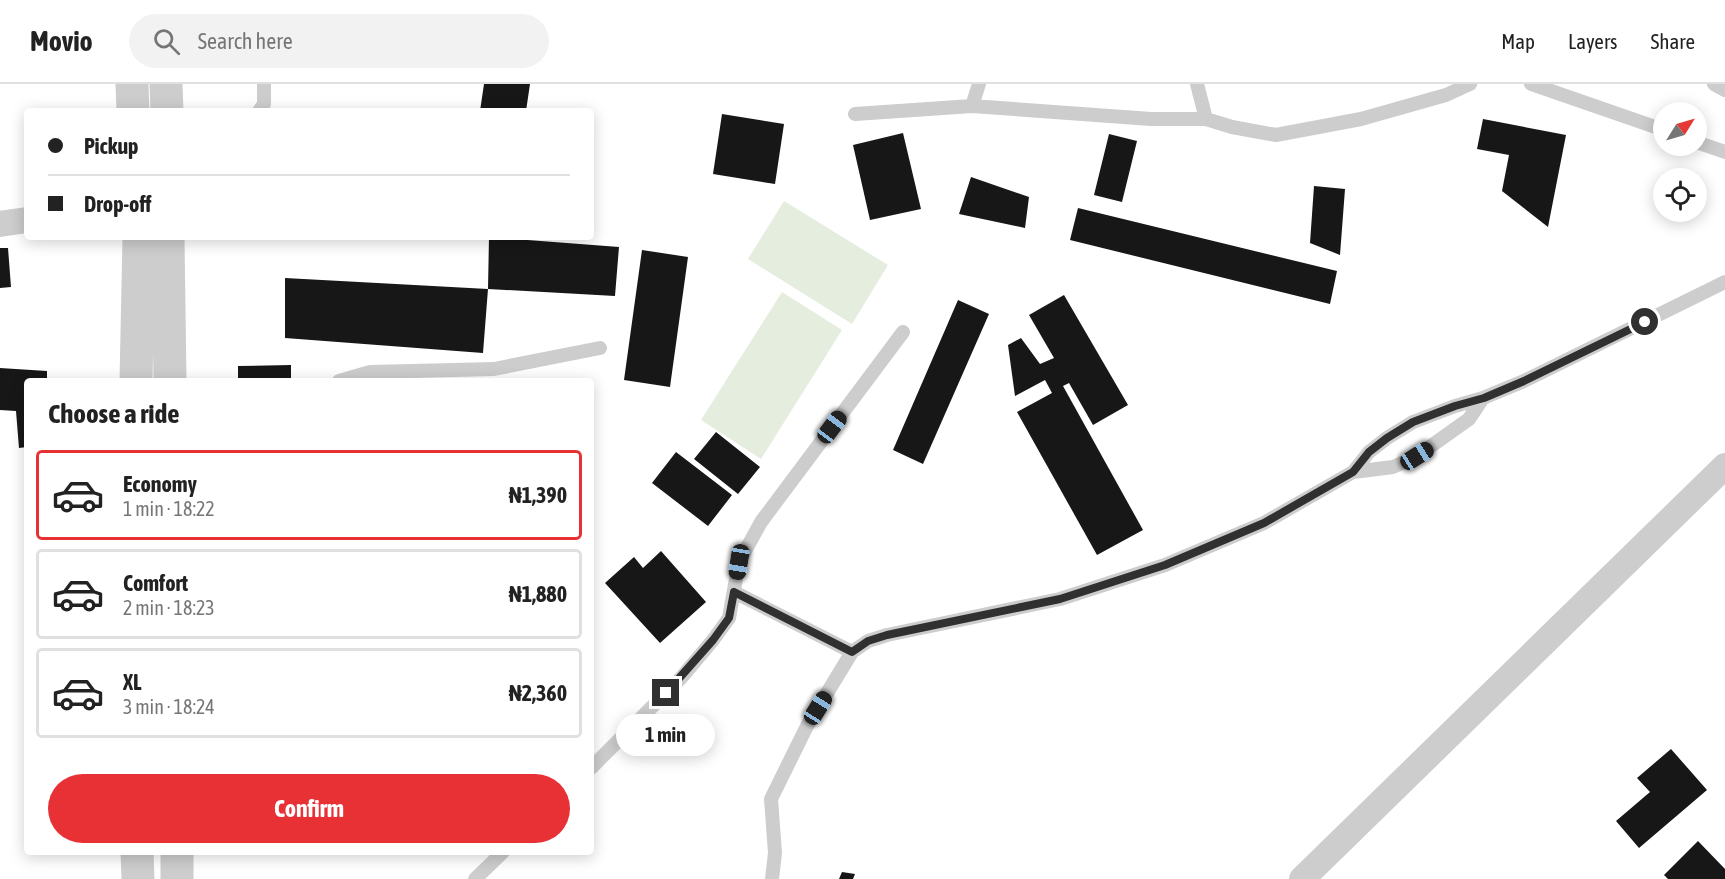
<!DOCTYPE html>
<html lang="en">
<head>
<meta charset="utf-8">
<style>
	:root { --surface:#fff; --page:#f2f2f2; --text:#222; --muted:#767676; --line:#e0e0e0; --accent:#e73134 }
	body { margin:0; font-family:"Asap Condensed",sans-serif; background:var(--page); color:var(--text); height:100vh; display:flex; flex-direction:column; font-size:22px; white-space:nowrap }
	* { box-sizing:border-box; margin:0 }
	p { font-size:20px; color:var(--muted) }
	.icon { flex:none; width:33px; height:33px; fill:none; stroke:currentColor; stroke-width:2; stroke-linecap:round; stroke-linejoin:round }
	.map { position:relative; flex:1; overflow:hidden }
	.panel { position:absolute; left:24px; top:294px; width:570px; height:477px; display:flex; flex-direction:column; background:var(--surface); border-radius:6px; box-shadow:0 3px 15px #0003 }
	.panel>* { flex:none }
	.banner { position:absolute; left:24px; top:24px; width:570px; height:132px; border-radius:6px; box-shadow:0 3px 15px #0003; display:grid; align-content:center; height:132px; padding:0 24px; background:var(--surface) }
	.needle { width:39px; rotate:53deg }
	.buttons { position:absolute; left:1653px; top:18px; display:grid; gap:12px }
	.buttons a { display:grid; place-items:center; width:54px; height:54px; border-radius:50%; background:var(--surface); box-shadow:0 3px 15px #0003; font-size:30px }
	.end { position:absolute; width:27px; height:27px; margin:-14px; border:8px solid #303030; background:#fff; box-shadow:0 0 0 3px #fff }
	.from { border-radius:50% }
	.bubble { position:absolute; height:42px; border-radius:21px; background:var(--surface); box-shadow:0 3px 15px #0003; font-size:20px; font-weight:700; line-height:42px; text-align:center }
	.car { position:absolute; width:18px; height:36px; margin:-18px -9px; border-radius:8px; box-shadow:0 0 4px 2px #0007; background:linear-gradient(#222 24%,#8ab4d8 0 40%,#222 0 76%,#8ab4d8 0 86%,#222 0) }
	.banner b { display:flex; align-items:center; gap:21px; height:57px; font-size:22px }
	.banner b+b { border-top:2px solid var(--line) }
	.banner i { width:15px; height:15px; background:var(--text) }
	ul { padding:0; list-style:none }
	li { display:flex; align-items:center; gap:18px; height:90px; margin:0 12px 9px; padding:0 12px; border:3px solid var(--line); border-radius:6px }
	li div { flex:1 }
	li b { display:block; font-size:22px }
	li em { font-style:normal; font-weight:700 }
	li.on { border-color:var(--accent) }
	li>.icon { width:54px; height:54px; stroke-width:1.5 }
	h2 { padding:0 24px; font-size:27px; line-height:72px }
	.primary-button { display:flex; gap:12px; margin-top:auto; padding:12px 24px }
	.primary-button a { flex:1; height:69px; border-radius:36px; background:var(--accent); color:#fff; font-size:24px; font-weight:700; line-height:69px; text-align:center }
	header { display:flex; align-items:center; gap:36px; box-sizing:border-box; height:84px; padding:0 30px; background:var(--surface); border-bottom:2px solid var(--line) }
	header strong { font-size:28px }
	nav { display:flex; gap:33px; margin-inline-start:auto; font-size:21px }
	.search { width:420px; height:54px; background:var(--page); display:flex; align-items:center; gap:15px; box-sizing:border-box; padding:0 21px; border-radius:33px; color:var(--muted); font-size:22px }
	.map>svg:first-child { display:block }
	.green { fill:#e5edde }
	.building { fill:#171717 }
	.lines { fill:none; stroke-linecap:round; stroke-linejoin:round }
	.service { stroke:#cdcdcd; stroke-width:14 }
	.minor { stroke:#cdcdcd; stroke-width:26 }
	.tertiary { stroke:#cdcdcd; stroke-width:33 }
	.route { stroke:#303030; stroke-width:8 }
</style>
</head>
<body>
<header>
<strong>Movio</strong>
<div class="search"><svg class="icon" aria-label="search" viewBox="0 0 24 24"><circle cx="10" cy="10" r="6"/><path d="M15 15l6 6"/></svg>Search here</div>
<nav><a>Map</a><a>Layers</a><a>Share</a></nav>
</header>
<div class="map">
<svg width="1725" height="795" viewBox="0 0 1725 795">
	<rect width="100%" height="100%" fill="#fff"/>
	<path class="green" d="M784,117L888,181L852,240L748,175Z
		M782,208L842,246L761,375L701,336Z"/>
	<path class="building" d="M484,0H530L526,27H480Z
		M722,30L784,40L775,100L713,90Z
		M1483,35L1566,51L1548,143L1502,107L1509,71L1477,65Z
		M903,49L921,125L870,136L853,61Z
		M1109,50L1137,57L1122,118L1094,111Z
		M971,93L1029,113L1025,144L959,130Z
		M1314,102L1345,105L1340,171L1310,159Z
		M1078,124L1337,187L1330,220L1070,156Z
		M489,153L619,163L615,212L488,205Z
		M0,164H8L11,203L0,204Z
		M642,166L688,173L670,303L624,296Z
		M285,194L488,205L483,269L285,254Z
		M1064,211L1128,321L1093,341L1069,299L1063,302L1143,446L1097,471L1017,328L1052,309L1045,296L1015,312L1008,261L1021,254L1040,280L1054,274L1029,231Z
		M958,216L989,230L923,380L893,366Z
		M291,281V297H238V282Z
		M0,284L47,287V297H27V363L19,364L16,327L0,326Z
		M716,348L760,383L738,410L694,375Z
		M676,368L732,411L708,442L652,399Z
		M661,467L706,518L660,559L605,499L634,473L643,484Z
		M1671,665L1707,706L1639,764L1616,737L1650,708L1637,694Z
		M1698,757L1725,785V795H1668L1664,791Z
		M842,788L855,790L853,795H839Z"/>
	<g class="lines">
		<path class="service" d="M1197,0L1206,35
			M1531,0L1664,46
			M1714,0L1725,6
			M972,22L979,0
			M259,27L264,20V0
			M855,30L972,22L1151,35H1206L1232,43L1276,51L1361,35L1446,11L1470,0
			M1696,58L1725,68
			M339,297L370,288L494,285L600,264
			M1353,388L1393,383L1417,372L1469,335L1483,314
			M734,508L852,568
			M591,684L681,594L713,556L729,534L739,478L761,438L903,248
			M475,795L503,768
			M772,795L775,769L771,715L807,642L852,568L868,557L887,551L1060,515L1165,481L1264,439L1353,388L1369,368L1387,354L1413,338L1455,322L1483,314L1524,297L1725,198"/>
		<path class="minor" d="M0,140L27,136
			M1302,795L1725,382"/>
		<path class="tertiary" d="M132,0L133,27
			M166,0L167,27
			M168,153L170,297
			M136,297L139,153
			M137,768L138,795
			M177,795V768"/>
	</g>
	<g class="lines">
		<path class="route" d="M666,609L713,556L729,534L734,508L852,568L868,557L887,551L1060,515L1165,481L1264,439L1353,388L1369,368L1387,354L1413,338L1455,322L1484,314L1524,297L1645,238"/>
	</g>
</svg>
<div class="buttons">
<a><svg class="needle" viewBox="-14 -14 28 28"><path d="M0-13l5 13h-10z" fill="#e53935"/><path d="M0 13l5-13h-10z" fill="#767676"/></svg></a>
<a><svg class="icon" aria-label="locate" viewBox="0 0 24 24"><circle cx="12" cy="12" r="6"/><path d="M12 2v4M12 18v4M2 12h4M18 12h4"/></svg></a>
</div>
<i class="end from" style="left:1645px;top:238px"></i>
<i class="end" style="left:666px;top:609px"></i>
<div class="bubble" style="left:616px;top:630px;width:99px">1 min</div>
<i class="car" style="left:832px;top:343px;rotate:37deg"></i>
<i class="car" style="left:1417px;top:372px;rotate:58deg"></i>
<i class="car" style="left:739px;top:478px;rotate:189deg"></i>
<i class="car" style="left:818px;top:624px;rotate:32deg"></i>
<div class="banner">
<b><i class="from"></i>Pickup</b>
<b><i></i>Drop-off</b>
</div>
<section class="panel">
<h2>Choose a ride</h2>
<ul>
<li class="on"><svg class="icon" aria-label="car" viewBox="0 0 24 24"><path d="M5 17H2v-5l4-1 3-4h7l3 4 3 1v5h-3M9 17h6M6 11h13"/><circle cx="7" cy="17" r="2"/><circle cx="17" cy="17" r="2"/></svg><div><b>Economy</b><p>1 min · 18:22</p></div><em>₦1,390</em></li>
<li><svg class="icon" aria-label="car" viewBox="0 0 24 24"><path d="M5 17H2v-5l4-1 3-4h7l3 4 3 1v5h-3M9 17h6M6 11h13"/><circle cx="7" cy="17" r="2"/><circle cx="17" cy="17" r="2"/></svg><div><b>Comfort</b><p>2 min · 18:23</p></div><em>₦1,880</em></li>
<li><svg class="icon" aria-label="car" viewBox="0 0 24 24"><path d="M5 17H2v-5l4-1 3-4h7l3 4 3 1v5h-3M9 17h6M6 11h13"/><circle cx="7" cy="17" r="2"/><circle cx="17" cy="17" r="2"/></svg><div><b>XL</b><p>3 min · 18:24</p></div><em>₦2,360</em></li>
</ul>
<div class="primary-button"><a>Confirm</a></div>
</section>
</div>
</body>
</html>
